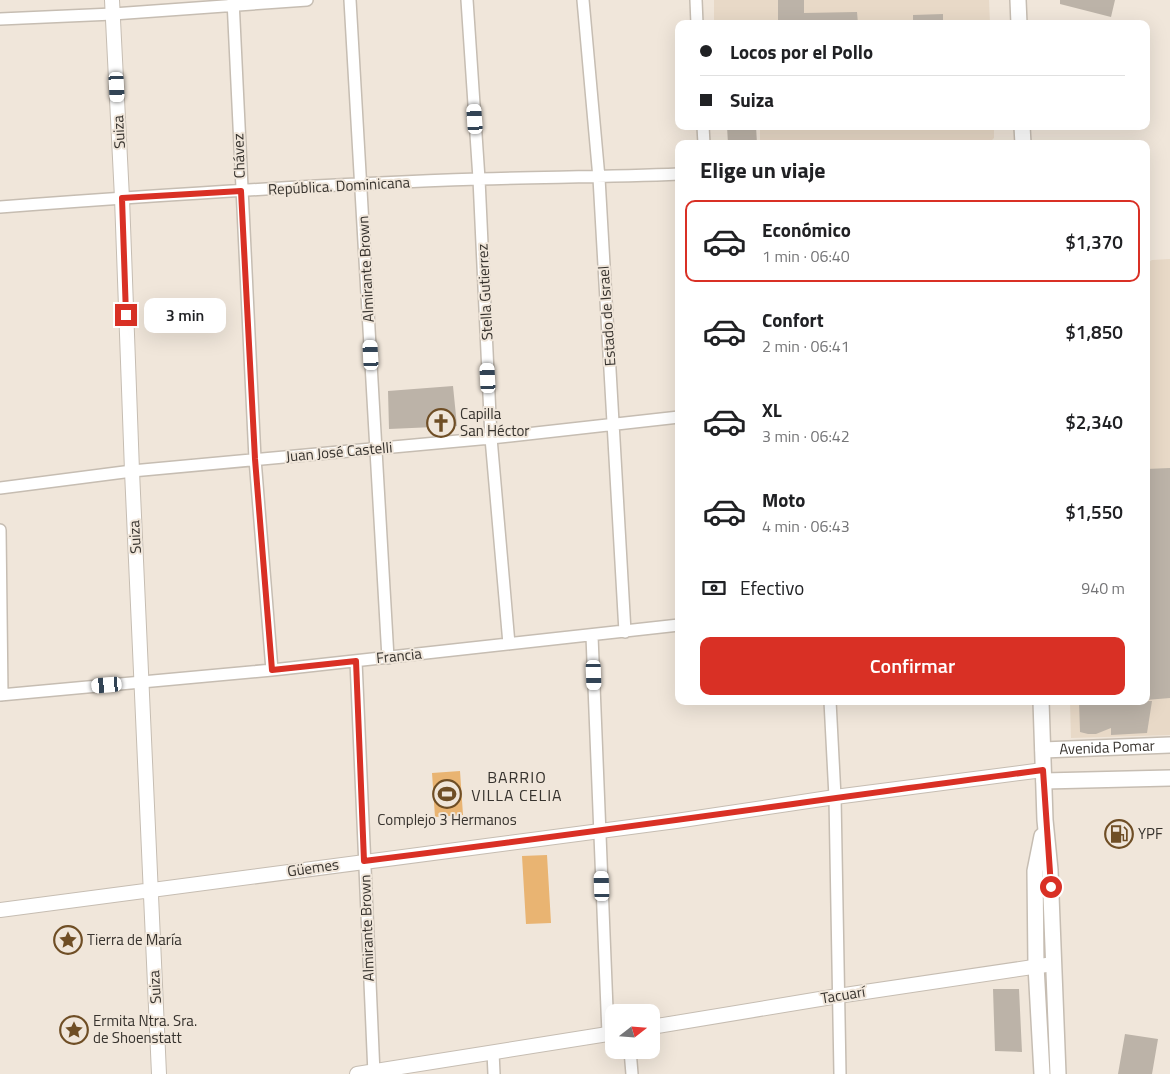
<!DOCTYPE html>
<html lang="es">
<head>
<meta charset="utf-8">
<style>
	:root { --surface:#fff; --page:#f6f6f6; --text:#202124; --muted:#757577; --line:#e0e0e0; --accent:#d93025 }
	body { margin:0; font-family:"Titillium Web",sans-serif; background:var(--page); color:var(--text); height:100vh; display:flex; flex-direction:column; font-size:19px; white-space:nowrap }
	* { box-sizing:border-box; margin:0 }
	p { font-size:16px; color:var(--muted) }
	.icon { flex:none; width:28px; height:28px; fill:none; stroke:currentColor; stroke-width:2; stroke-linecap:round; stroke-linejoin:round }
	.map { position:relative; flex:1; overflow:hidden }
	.details { position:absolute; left:675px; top:140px; width:475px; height:565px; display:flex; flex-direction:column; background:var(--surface); border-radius:10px; box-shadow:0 5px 20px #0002 }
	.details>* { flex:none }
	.banner { position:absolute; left:675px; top:20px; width:475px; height:110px; border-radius:10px; box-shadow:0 5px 20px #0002; display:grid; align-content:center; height:110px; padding:0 25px; background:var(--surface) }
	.needle { width:32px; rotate:73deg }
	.fabs { position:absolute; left:605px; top:1004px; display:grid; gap:10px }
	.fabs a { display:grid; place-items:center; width:55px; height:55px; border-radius:10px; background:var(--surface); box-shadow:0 5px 20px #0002; font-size:25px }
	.end { position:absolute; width:22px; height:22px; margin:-11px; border:6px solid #d93025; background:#fff; box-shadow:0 0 0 2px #fff }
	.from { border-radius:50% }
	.bubble { position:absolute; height:35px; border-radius:10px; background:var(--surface); box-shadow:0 5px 20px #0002; font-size:16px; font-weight:600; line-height:35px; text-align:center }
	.car { position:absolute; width:15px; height:30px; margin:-15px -8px; border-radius:6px; box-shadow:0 0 4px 1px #0007; background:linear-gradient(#fff 24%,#345 0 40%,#fff 0 76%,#345 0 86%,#fff 0) }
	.banner b { display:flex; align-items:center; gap:18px; height:48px; font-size:19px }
	.banner b+b { border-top:1px solid var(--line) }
	.banner i { width:12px; height:12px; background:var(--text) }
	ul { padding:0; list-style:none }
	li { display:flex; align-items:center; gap:15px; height:82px; margin:0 10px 8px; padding:0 15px; border:2px solid transparent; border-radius:10px }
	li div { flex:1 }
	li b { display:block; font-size:19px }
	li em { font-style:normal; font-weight:600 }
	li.selected { border-color:var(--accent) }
	li>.icon { width:45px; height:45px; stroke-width:1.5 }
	h2 { padding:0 25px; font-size:22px; line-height:60px }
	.pay { display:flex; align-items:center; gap:12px; height:55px; padding:0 25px; font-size:19px }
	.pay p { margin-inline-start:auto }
	.button { display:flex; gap:10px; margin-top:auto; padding:10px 25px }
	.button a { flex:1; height:58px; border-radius:10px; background:var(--accent); color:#fff; font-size:20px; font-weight:600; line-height:58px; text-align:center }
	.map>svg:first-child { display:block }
	.built { fill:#e8d9c7 }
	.green { fill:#e9b472 }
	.building { fill:#bcb3a8 }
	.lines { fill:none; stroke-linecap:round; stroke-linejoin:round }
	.minor-casing { stroke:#c6bdb2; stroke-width:14 }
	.tertiary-casing { stroke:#c6bdb2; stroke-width:16 }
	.secondary-casing { stroke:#c6bdb2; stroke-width:18 }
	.minor { stroke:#fff; stroke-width:11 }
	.tertiary { stroke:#fff; stroke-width:14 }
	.secondary { stroke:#fff; stroke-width:15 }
	.route { stroke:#d93025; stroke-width:6 }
	.labels { text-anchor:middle; stroke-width:4; stroke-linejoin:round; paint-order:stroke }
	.street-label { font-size:15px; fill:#37332e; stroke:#f0e6da }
	.poi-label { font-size:15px; fill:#37332e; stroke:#f0e6da; text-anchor:start }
	.neighbourhood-label { font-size:16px; letter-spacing:1px; fill:#37332e; stroke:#f0e6da }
</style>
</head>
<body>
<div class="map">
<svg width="1170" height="1074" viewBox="0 0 1170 1074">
	<rect width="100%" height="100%" fill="#f0e6da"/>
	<path class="built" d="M714,0H989L990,24H714Z
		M760,126H994V138L988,144H760Z
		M1170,259V735L1071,738L1070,701H1146V264L1152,260Z"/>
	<path class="green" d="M460,771L463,815L435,817L432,773Z
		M547,855L551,923L526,924L522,856Z"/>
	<path class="building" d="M778,0H804V13L857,12L858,24H778Z
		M1060,0H1115L1111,17L1060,4Z
		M943,14V24H913V15Z
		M727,126H756L757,144H728Z
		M453,386L457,426L389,429L388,391Z
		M1170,468V698L1146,700V469Z
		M1079,701H1152L1147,733L1111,735V728L1096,734H1088L1080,732Z
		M993,989H1019L1022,1052L995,1051Z
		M1125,1034L1158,1039L1152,1074H1118Z"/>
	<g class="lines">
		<defs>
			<path id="minor" d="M233,0L255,459L272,670
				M350,0L388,658
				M467,0L479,179L491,438L509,644
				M583,0L599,178L625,632
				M696,0L697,24
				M0,19L113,14L307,0
				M703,126L704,144
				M0,207C159,195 319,184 479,179C545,177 612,177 679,174
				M0,488L132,471L491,438L679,417
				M0,530L2,695
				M592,636L608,1034
				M356,661L374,1074
				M0,695L272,670L679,625
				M830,701L835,797L840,1074
				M630,1050L632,1074
				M493,1052L494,1074"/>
			<path id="tertiary" d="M112,0L122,198L132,471L159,1074
				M0,910L676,821L835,797L1043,770
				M651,1027L838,996L1053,964
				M357,1074L614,1033"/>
			<g id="secondary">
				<path d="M1018,0L1019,24"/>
				<path d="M1022,126L1023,144"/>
				<path d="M1041,701L1045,820L1050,870L1058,1074"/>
				<path id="s1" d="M1043,750L1170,745"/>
				<path d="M1044,781L1170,778"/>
				<path d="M1042,1074L1036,966L1035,871L1042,836"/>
			</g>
		</defs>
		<use href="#minor" class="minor-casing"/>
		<use href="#tertiary" class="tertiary-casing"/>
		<use href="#secondary" class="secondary-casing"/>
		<use href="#minor" class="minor"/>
		<use href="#tertiary" class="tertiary"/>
		<use href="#secondary" class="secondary"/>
	</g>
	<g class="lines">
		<path class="route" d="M126,315L122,198L241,191L255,459L272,670L356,661L364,861C591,833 817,800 1043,770L1051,887"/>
	</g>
	<defs>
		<symbol id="church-ring" viewBox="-11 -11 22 22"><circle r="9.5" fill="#f0e6da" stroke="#6f4e25" stroke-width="1.5"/><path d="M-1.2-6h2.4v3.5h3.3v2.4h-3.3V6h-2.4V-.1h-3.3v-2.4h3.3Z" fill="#6f4e25"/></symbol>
		<symbol id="stadium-ring" viewBox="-11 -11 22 22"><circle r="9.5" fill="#f0e6da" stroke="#6f4e25" stroke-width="1.5"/><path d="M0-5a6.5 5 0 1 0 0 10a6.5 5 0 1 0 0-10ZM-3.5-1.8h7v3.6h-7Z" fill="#6f4e25"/></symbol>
		<symbol id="fuel-ring" viewBox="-11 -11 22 22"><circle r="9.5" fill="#f0e6da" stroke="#6f4e25" stroke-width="1.5"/><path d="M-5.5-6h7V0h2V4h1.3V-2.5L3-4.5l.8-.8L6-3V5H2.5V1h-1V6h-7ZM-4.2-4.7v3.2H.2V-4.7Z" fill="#6f4e25"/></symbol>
		<symbol id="sight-ring" viewBox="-11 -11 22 22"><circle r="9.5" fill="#f0e6da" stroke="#6f4e25" stroke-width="1.5"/><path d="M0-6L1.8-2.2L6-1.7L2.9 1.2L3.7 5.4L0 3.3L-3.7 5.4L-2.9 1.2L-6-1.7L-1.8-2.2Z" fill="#6f4e25"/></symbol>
	</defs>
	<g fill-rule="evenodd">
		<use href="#church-ring" x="425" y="407" width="32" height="32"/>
		<use href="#stadium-ring" x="431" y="778" width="32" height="32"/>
		<use href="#fuel-ring" x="1103" y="818" width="32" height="32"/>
		<use href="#sight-ring" x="52" y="924" width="32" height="32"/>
		<use href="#sight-ring" x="58" y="1014" width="32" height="32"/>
	</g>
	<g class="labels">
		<g class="street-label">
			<text transform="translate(119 132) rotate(-93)" y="5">Suiza</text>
			<text transform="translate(239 156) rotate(-92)" y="5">Chávez</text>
			<text transform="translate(339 186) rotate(-3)" y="5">República. Dominicana</text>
			<text transform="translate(366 269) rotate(-93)" y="5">Almirante Brown</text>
			<text transform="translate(485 292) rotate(-93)" y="5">Stella Gutierrez</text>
			<text transform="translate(607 316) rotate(-94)" y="5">Estado de Israel</text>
			<text transform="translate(339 452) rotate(-5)" y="5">Juan José Castelli</text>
			<text transform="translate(135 537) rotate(-93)" y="5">Suiza</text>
			<text transform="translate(399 656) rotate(-6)" y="5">Francia</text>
			<text dy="5" stroke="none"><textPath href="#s1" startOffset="64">Avenida Pomar</textPath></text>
			<text transform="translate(313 868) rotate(-8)" y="5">Güemes</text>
			<text transform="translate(367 928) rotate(-92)" y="5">Almirante Brown</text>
			<text transform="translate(155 987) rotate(-93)" y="5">Suiza</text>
			<text transform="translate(843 995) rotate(-9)" y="5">Tacuarí</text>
		</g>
		<g class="poi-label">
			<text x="460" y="419">Capilla<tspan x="460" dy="17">San Héctor</tspan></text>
			<text x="447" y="825" text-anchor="middle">Complejo 3 Hermanos</text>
			<text x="1138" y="839">YPF</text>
			<text x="87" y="945">Tierra de María</text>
			<text x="93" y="1026">Ermita Ntra. Sra.<tspan x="93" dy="17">de Shoenstatt</tspan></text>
		</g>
		<g class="neighbourhood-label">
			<text x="517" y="783">BARRIO<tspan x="517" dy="18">VILLA CELIA</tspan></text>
		</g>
	</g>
</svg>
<div class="fabs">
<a><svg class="needle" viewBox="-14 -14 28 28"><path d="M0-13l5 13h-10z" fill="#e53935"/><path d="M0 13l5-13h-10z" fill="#757577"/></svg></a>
</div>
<i class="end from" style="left:1051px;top:887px"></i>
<i class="end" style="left:126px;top:315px"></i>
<div class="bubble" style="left:144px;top:298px;width:82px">3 min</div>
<i class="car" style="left:117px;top:87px;rotate:177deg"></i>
<i class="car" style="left:475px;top:119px;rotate:356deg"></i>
<i class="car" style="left:371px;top:355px;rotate:357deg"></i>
<i class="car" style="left:488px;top:378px;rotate:357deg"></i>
<i class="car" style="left:594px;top:675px;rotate:178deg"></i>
<i class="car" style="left:107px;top:685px;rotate:265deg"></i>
<i class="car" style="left:602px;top:886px;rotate:358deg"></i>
<div class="banner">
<b><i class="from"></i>Locos por el Pollo</b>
<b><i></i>Suiza</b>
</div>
<section class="details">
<h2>Elige un viaje</h2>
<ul>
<li class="selected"><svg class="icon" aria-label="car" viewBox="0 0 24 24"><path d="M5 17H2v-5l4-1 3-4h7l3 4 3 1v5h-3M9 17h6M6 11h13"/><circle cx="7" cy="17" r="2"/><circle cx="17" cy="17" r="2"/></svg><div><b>Económico</b><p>1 min · 06:40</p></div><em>$1,370</em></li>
<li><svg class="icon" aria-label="car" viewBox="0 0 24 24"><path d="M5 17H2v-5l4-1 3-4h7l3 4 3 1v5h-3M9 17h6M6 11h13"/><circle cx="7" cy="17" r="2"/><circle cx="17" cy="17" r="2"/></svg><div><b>Confort</b><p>2 min · 06:41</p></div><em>$1,850</em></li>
<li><svg class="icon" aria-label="car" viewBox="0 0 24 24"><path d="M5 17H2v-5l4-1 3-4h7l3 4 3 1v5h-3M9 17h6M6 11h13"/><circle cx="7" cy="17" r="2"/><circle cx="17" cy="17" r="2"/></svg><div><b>XL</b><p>3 min · 06:42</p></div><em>$2,340</em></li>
<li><svg class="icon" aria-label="car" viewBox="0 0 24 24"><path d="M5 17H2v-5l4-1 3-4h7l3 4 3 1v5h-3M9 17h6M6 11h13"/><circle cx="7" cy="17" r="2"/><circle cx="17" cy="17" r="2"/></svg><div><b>Moto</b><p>4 min · 06:43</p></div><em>$1,550</em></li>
</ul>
<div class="pay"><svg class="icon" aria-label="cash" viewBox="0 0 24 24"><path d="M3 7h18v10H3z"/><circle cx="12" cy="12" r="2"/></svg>Efectivo<p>940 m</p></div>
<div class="button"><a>Confirmar</a></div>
</section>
</div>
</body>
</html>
